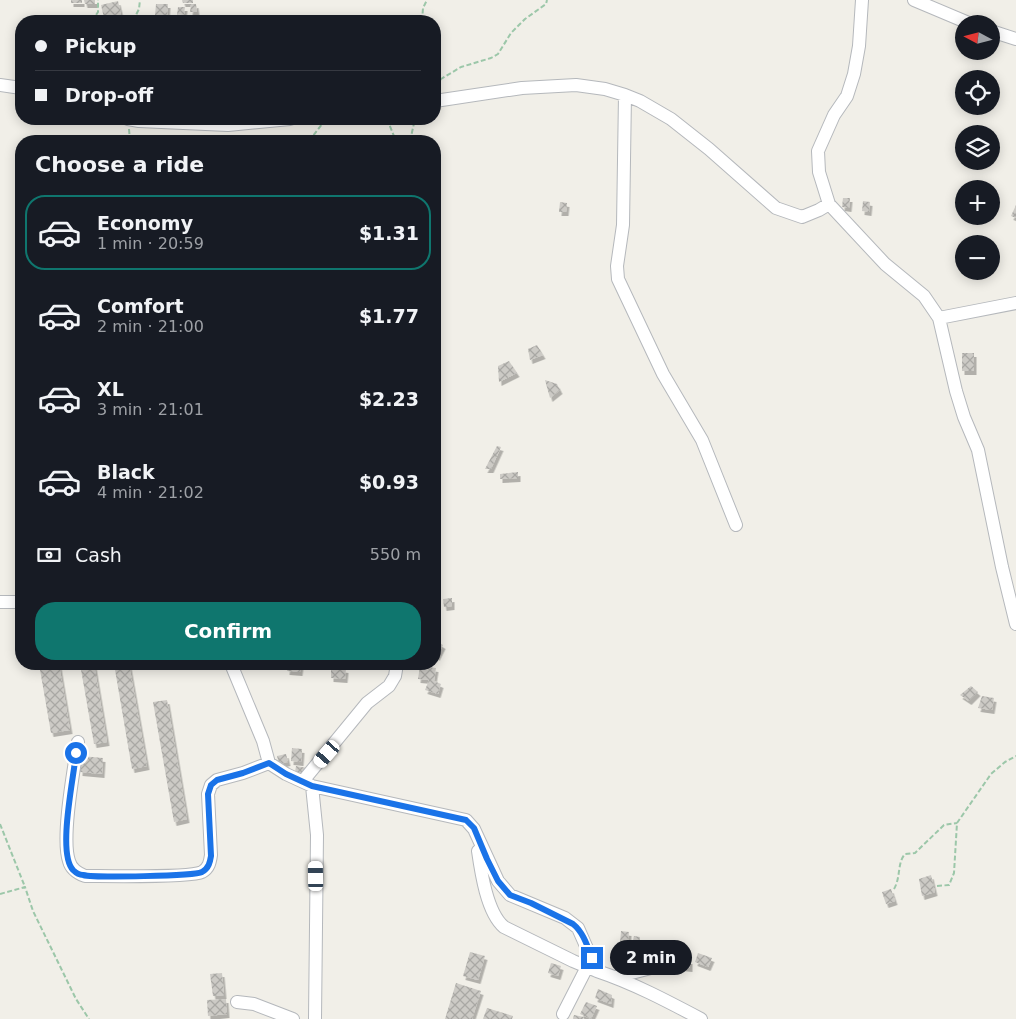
<!DOCTYPE html>
<html lang="en">
<head>
<meta charset="utf-8">
<style>
	:root { --surface:#171b24; --page:#242831; --text:#f1f3f6; --muted:#9ea1a6; --line:#363941; --accent:#0f766e }
	body { margin:0; font-family:"DejaVu Sans",sans-serif; background:var(--page); color:var(--text); height:100vh; display:flex; flex-direction:column; font-size:19px; white-space:nowrap }
	* { box-sizing:border-box; margin:0 }
	p { font-size:16px; color:var(--muted) }
	.icon { flex:none; width:28px; height:28px; fill:none; stroke:currentColor; stroke-width:2; stroke-linecap:round; stroke-linejoin:round }
	.map { position:relative; flex:1; overflow:hidden }
	.panel { position:absolute; left:15px; top:135px; width:426px; height:535px; display:flex; flex-direction:column; background:var(--surface); border-radius:20px; box-shadow:0 2px 12px #0003 }
	.panel>* { flex:none }
	.top-card { position:absolute; left:15px; top:15px; width:426px; height:110px; border-radius:20px; box-shadow:0 2px 12px #0003; display:grid; align-content:center; height:110px; padding:0 20px; background:var(--surface) }
	.needle { width:32px; rotate:277deg }
	.controls { position:absolute; left:955px; top:15px; display:grid; gap:10px }
	.controls a { display:grid; place-items:center; width:45px; height:45px; border-radius:50%; background:var(--surface); box-shadow:0 2px 12px #0003; font-size:25px }
	.end { position:absolute; width:22px; height:22px; margin:-11px; border:6px solid #1a73e8; background:#fff; box-shadow:0 0 0 2px #fff }
	.from { border-radius:50% }
	.bubble { position:absolute; height:35px; border-radius:18px; background:var(--surface); box-shadow:0 2px 12px #0003; font-size:16px; font-weight:700; line-height:35px; text-align:center }
	.car { position:absolute; width:15px; height:30px; margin:-15px -8px; border-radius:6px; box-shadow:0 0 4px 1px #0007; background:linear-gradient(#fff 24%,#345 0 40%,#fff 0 76%,#345 0 86%,#fff 0) }
	.top-card b { display:flex; align-items:center; gap:18px; height:48px; font-size:19px }
	.top-card b+b { border-top:1px solid var(--line) }
	.top-card i { width:12px; height:12px; background:var(--text) }
	ul { padding:0; list-style:none }
	li { display:flex; align-items:center; gap:15px; height:75px; margin:0 10px 8px; padding:0 10px; border:2px solid transparent; border-radius:20px }
	li div { flex:1 }
	li b { display:block; font-size:19px }
	li em { font-style:normal; font-weight:700 }
	li.active { border-color:var(--accent) }
	li>.icon { width:45px; height:45px; stroke-width:1.5 }
	h2 { padding:0 20px; font-size:22px; line-height:60px }
	.pay { display:flex; align-items:center; gap:12px; height:55px; padding:0 20px; font-size:19px }
	.pay p { margin-inline-start:auto }
	.cta { display:flex; gap:10px; margin-top:auto; padding:10px 20px }
	.cta a { flex:1; height:58px; border-radius:20px; background:var(--accent); color:#fff; font-size:20px; font-weight:700; line-height:58px; text-align:center }
	.map>svg:first-child { display:block }
	.building { fill:url(#building-cross-hatch); filter:url(#shadow) }
	.lines { fill:none; stroke-linecap:round; stroke-linejoin:round }
	.minor-casing { stroke:#b5b8bc; stroke-width:14 }
	.path { stroke:#9cc7a9; stroke-width:2; stroke-dasharray:5 2.5; stroke-linecap:butt }
	.minor { stroke:#fff; stroke-width:12 }
	.route { stroke:#1a73e8; stroke-width:6 }
</style>
</head>
<body>
<div class="map">
<svg width="1016" height="1019" viewBox="0 0 1016 1019">
	<defs>
		<pattern id="building-cross-hatch" width="8" height="8" patternUnits="userSpaceOnUse" patternTransform="scale(1.25)"><rect width="8" height="8" fill="#cccac5"/><path d="M0 0l8 8M0 8l8-8" fill="none" stroke="#a9a8a4"/></pattern>
		<filter id="shadow"><feDropShadow dx="2.5" dy="4" stdDeviation="0" flood-color="#0004"/></filter>
	</defs>
	<rect width="100%" height="100%" fill="#f1efe8"/>
	<path class="building" d="M71,0H82V3H71Z
		M84,0H95V4H85Z
		M182,0H193V3H183Z
		M118,1L121,14L104,18L101,5Z
		M156,4H168L167,16L155,15Z
		M196,4L197,12H190L191,5Z
		M178,7H185L184,14L177,15Z
		M160,16L163,18V21H157L156,17Z
		M171,16H178V21H171Z
		M843,198H850L849,208L842,207Z
		M863,201L870,202L869,212L862,211Z
		M560,202L567,203L566,212H559Z
		M1016,205V218L1011,216Z
		M537,345L543,355L530,360L528,349Z
		M962,353H974V371H962Z
		M509,361L517,373L499,382L498,366Z
		M545,380L557,384L560,390L550,398Z
		M497,446L501,447L491,469H485Z
		M518,472V478L500,479V474Z
		M452,598V606L444,607L443,599Z
		M435,640L443,645L437,657L435,655Z
		M39,664H59L70,730L51,733Z
		M80,664H94L107,742L94,744Z
		M114,664H129L147,766L132,769Z
		M288,664H301L300,672L287,671Z
		M420,666L436,668L434,681L441,684L438,694L425,690L429,680L418,679Z
		M331,667L346,669L345,679L331,678Z
		M971,686L978,692L969,701L960,695Z
		M982,696L994,698L992,710L978,708Z
		M167,700L187,819L174,822L153,702Z
		M292,748L302,749L301,762L291,761Z
		M286,754L288,762L279,764L277,756Z
		M81,756L103,758L102,774L80,772Z
		M296,766L307,768L306,774L295,772Z
		M931,875L935,892L922,896L919,879Z
		M891,889L895,901L886,904L882,892Z
		M621,931L629,932L628,944L620,943Z
		M634,936L640,937L639,946L632,945Z
		M470,952L485,956L478,980L463,976Z
		M698,953L712,958L708,967L695,962Z
		M681,959L690,960V968L680,967Z
		M551,963L561,966L558,976L548,973Z
		M222,973L224,995L213,996L210,974Z
		M456,983L481,991L472,1019H445Z
		M598,989L612,995L611,1004L595,998Z
		M226,999L227,1014L208,1016L207,1000Z
		M586,1002L597,1006L591,1019L580,1014Z
		M487,1008L513,1016L512,1019H483Z
		M574,1015L584,1017L583,1019H573Z"/>
	<g class="lines">
		<defs>
			<path id="minor" d="M862,0L859,46L854,74L847,96L834,115L818,151L819,172L829,204L885,264L924,296L939,318L956,391L964,417L978,450L1002,567L1016,624
				M914,0L971,24
				M991,31L1016,39
				M0,85L21,88
				M625,95L623,225L617,266L618,279L663,374L702,440L736,525
				M435,101L522,88L576,85L605,89L625,95L640,101L671,119L709,149L776,208L802,217L819,210L829,204
				M128,119L139,121L228,125L290,119
				M939,318L1016,303
				M0,602H21
				M231,664L263,741L269,763L286,774L312,786L466,820L474,829L498,881L510,895L565,918L578,928L597,971C633,983 667,1001 701,1019
				M78,742C74,769 61,838 69,861C71,869 77,873 85,876C104,876 190,878 202,872C209,868 210,862 211,855L208,794L211,785L217,780L243,773L269,763
				M303,781L367,703L389,686L395,676L397,664
				M312,786L317,835L315,1019
				M478,851C481,872 487,913 504,927L573,961L597,971
				M616,977L651,968L659,962L662,952
				M237,1002L254,1004L293,1019
				M563,1014L587,967"/>
		</defs>
		<use href="#minor" class="minor-casing"/>
		<path class="path" d="M92,21L98,12V0
			M133,21L139,9L140,0
			M422,21L423,8L427,0
			M435,85L441,79L461,67L491,58L498,54L511,33L525,19L546,4L547,0
			M387,119L396,141
			M129,129L130,141
			M238,136L243,141
			M309,141L326,119
			M410,141L415,119
			M0,824L25,887
			M937,886L949,885L954,873L957,823L991,774L1005,762L1016,756
			M894,889C901,877 897,863 905,854L915,853L944,825L957,823
			M0,894L25,887L33,911L76,999L89,1019"/>
		<use href="#minor" class="minor"/>
	</g>
	<g class="lines">
		<path class="route" d="M76,753C74,777 57,853 73,870C76,873 80,875 83,875C95,878 194,876 202,872C209,868 210,862 211,856L208,794L211,785L217,780L243,773L269,763L286,774L312,786L466,820L474,828L487,859L498,881L510,895L531,903L573,924C583,932 587,945 592,958"/>
	</g>
</svg>
<div class="controls">
<a><svg class="needle" viewBox="-14 -14 28 28"><path d="M0-13l5 13h-10z" fill="#e53935"/><path d="M0 13l5-13h-10z" fill="#9ea1a6"/></svg></a>
<a><svg class="icon" aria-label="locate" viewBox="0 0 24 24"><circle cx="12" cy="12" r="6"/><path d="M12 2v4M12 18v4M2 12h4M18 12h4"/></svg></a>
<a><svg class="icon" aria-label="layers" viewBox="0 0 24 24"><path d="M12 4l9 5-9 5-9-5zM3 14l9 5 9-5"/></svg></a>
<a>+</a>
<a>−</a>
</div>
<i class="end from" style="left:76px;top:753px"></i>
<i class="end" style="left:592px;top:958px"></i>
<div class="bubble" style="left:610px;top:940px;width:82px">2 min</div>
<i class="car" style="left:327px;top:754px;rotate:221deg"></i>
<i class="car" style="left:316px;top:876px;rotate:359deg"></i>
<div class="top-card">
<b><i class="from"></i>Pickup</b>
<b><i></i>Drop-off</b>
</div>
<section class="panel">
<h2>Choose a ride</h2>
<ul>
<li class="active"><svg class="icon" aria-label="car" viewBox="0 0 24 24"><path d="M5 17H2v-5l4-1 3-4h7l3 4 3 1v5h-3M9 17h6M6 11h13"/><circle cx="7" cy="17" r="2"/><circle cx="17" cy="17" r="2"/></svg><div><b>Economy</b><p>1 min · 20:59</p></div><em>$1.31</em></li>
<li><svg class="icon" aria-label="car" viewBox="0 0 24 24"><path d="M5 17H2v-5l4-1 3-4h7l3 4 3 1v5h-3M9 17h6M6 11h13"/><circle cx="7" cy="17" r="2"/><circle cx="17" cy="17" r="2"/></svg><div><b>Comfort</b><p>2 min · 21:00</p></div><em>$1.77</em></li>
<li><svg class="icon" aria-label="car" viewBox="0 0 24 24"><path d="M5 17H2v-5l4-1 3-4h7l3 4 3 1v5h-3M9 17h6M6 11h13"/><circle cx="7" cy="17" r="2"/><circle cx="17" cy="17" r="2"/></svg><div><b>XL</b><p>3 min · 21:01</p></div><em>$2.23</em></li>
<li><svg class="icon" aria-label="car" viewBox="0 0 24 24"><path d="M5 17H2v-5l4-1 3-4h7l3 4 3 1v5h-3M9 17h6M6 11h13"/><circle cx="7" cy="17" r="2"/><circle cx="17" cy="17" r="2"/></svg><div><b>Black</b><p>4 min · 21:02</p></div><em>$0.93</em></li>
</ul>
<div class="pay"><svg class="icon" aria-label="cash" viewBox="0 0 24 24"><path d="M3 7h18v10H3z"/><circle cx="12" cy="12" r="2"/></svg>Cash<p>550 m</p></div>
<div class="cta"><a>Confirm</a></div>
</section>
</div>
</body>
</html>
